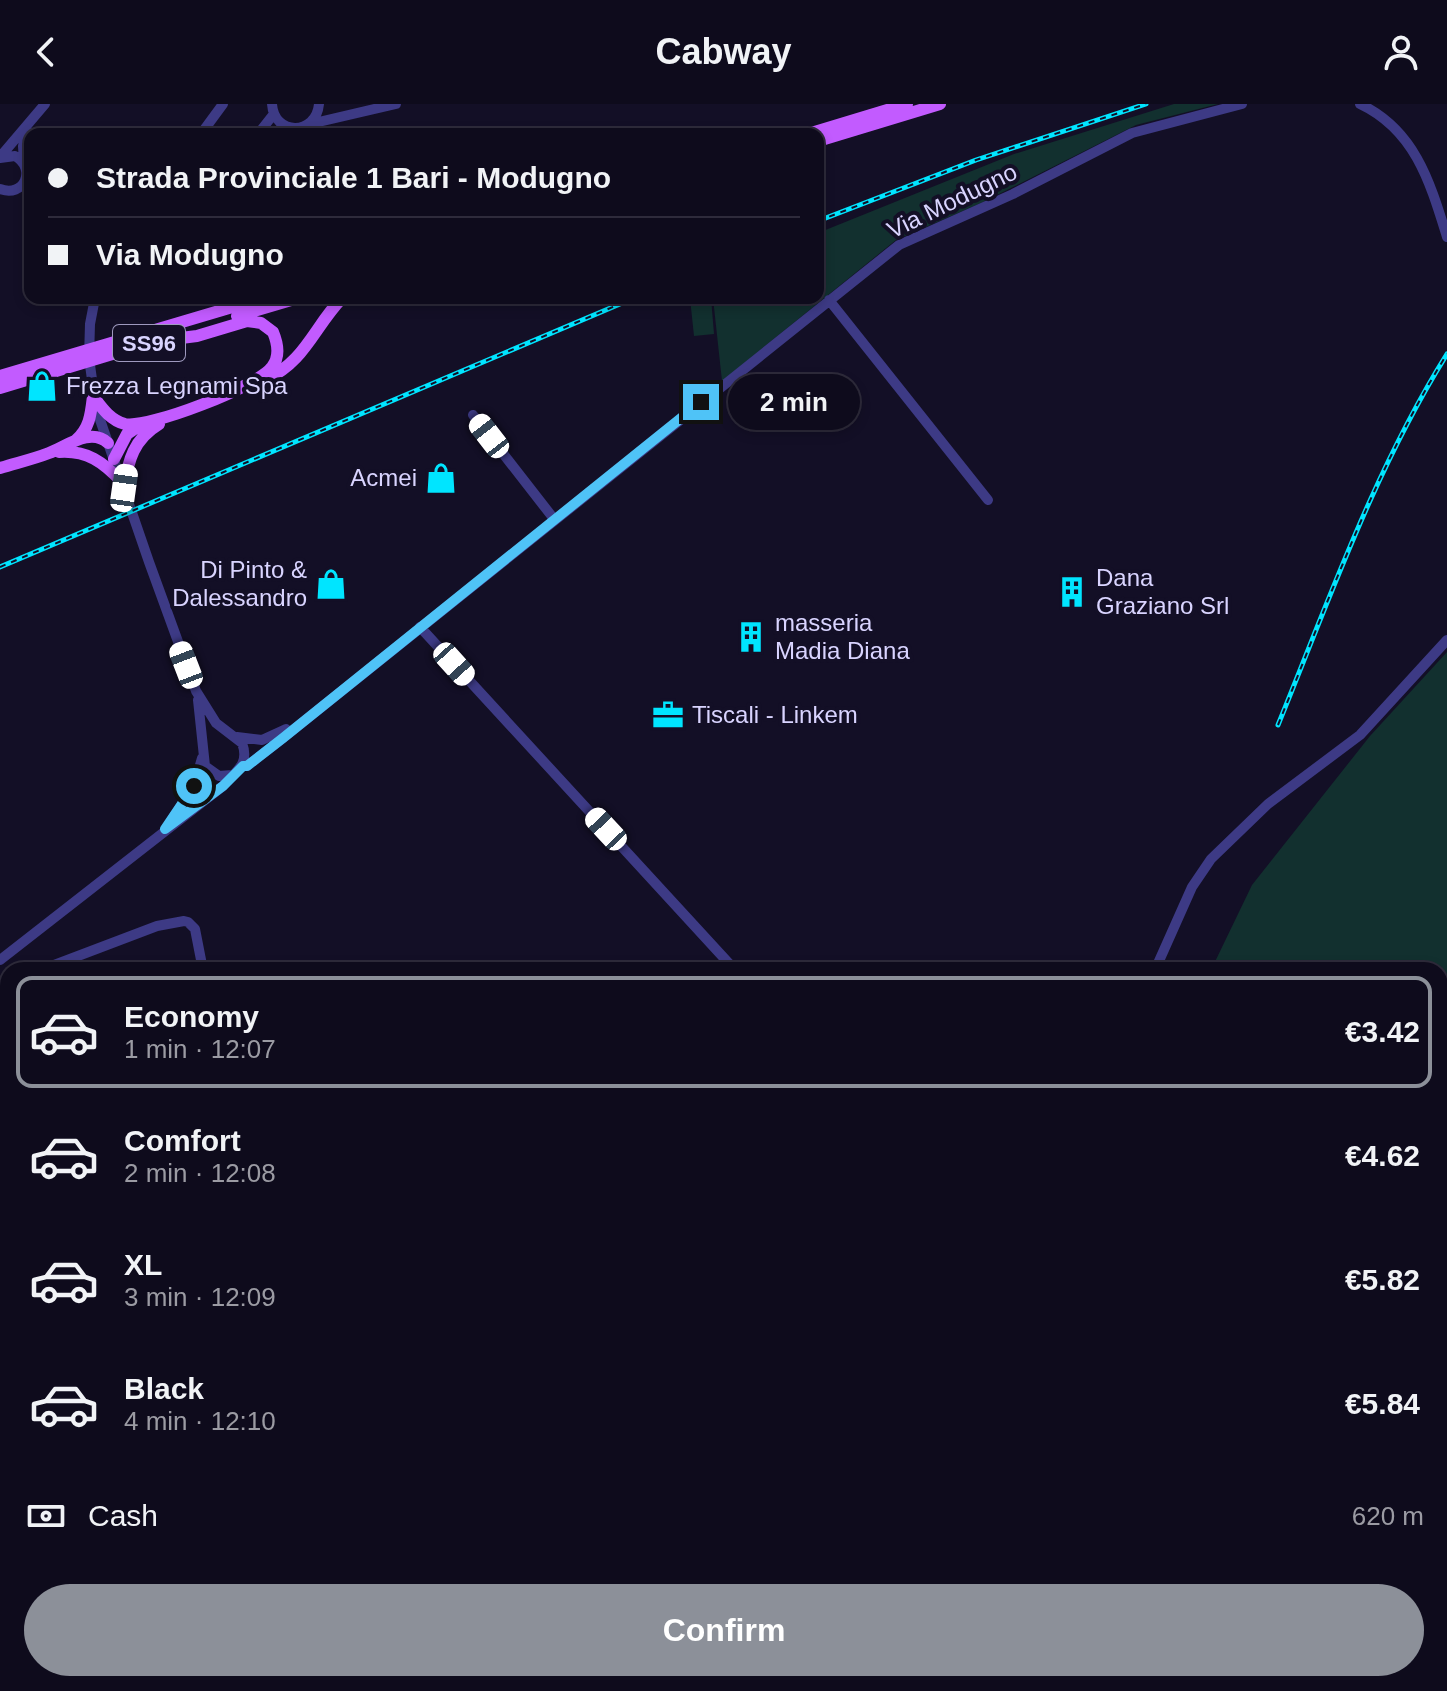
<!DOCTYPE html>
<html lang="en">
<head>
<meta charset="utf-8">
<style>
	:root { --surface:#0e0b1c; --page:#171425; --text:#f1f3f6; --muted:#9b9ba3; --line:#2e2b3b; --accent:#8c9099 }
	body { margin:0; font-family:Arial,sans-serif; background:var(--page); color:var(--text); height:100vh; display:flex; flex-direction:column; font-size:30px; white-space:nowrap }
	* { box-sizing:border-box; margin:0 }
	p { font-size:26px; color:var(--muted) }
	.icon { flex:none; width:44px; height:44px; fill:none; stroke:currentColor; stroke-width:2; stroke-linecap:round; stroke-linejoin:round }
	.map { position:relative; flex:1; overflow:hidden }
	.side { position:absolute; left:0px; top:858px; width:1448px; height:730px; display:flex; flex-direction:column; background:var(--surface); border-radius:24px 24px 0 0; box-shadow:0 4px 12px #0003,0 0 0 2px var(--line) }
	.side>* { flex:none }
	.banner { position:absolute; left:24px; top:24px; width:800px; height:176px; border-radius:16px; box-shadow:0 4px 12px #0003,0 0 0 2px var(--line); display:grid; align-content:center; height:176px; padding:0 24px; background:var(--surface) }
	.end { position:absolute; width:36px; height:36px; margin:-18px; border:10px solid #4fc3f7; background:#111; box-shadow:0 0 0 4px #111 }
	.from { border-radius:50% }
	.bubble { position:absolute; height:56px; border-radius:28px; background:var(--surface); box-shadow:0 4px 12px #0003,0 0 0 2px var(--line); font-size:26px; font-weight:600; line-height:56px; text-align:center }
	.car { position:absolute; width:24px; height:48px; margin:-24px -12px; border-radius:10px; box-shadow:0 0 6px 2px #0007; background:linear-gradient(#fff 24%,#345 0 40%,#fff 0 76%,#345 0 86%,#fff 0) }
	.banner b { display:flex; align-items:center; gap:28px; height:76px; font-size:30px }
	.banner b+b { border-top:2px solid var(--line) }
	.banner i { width:20px; height:20px; background:var(--text) }
	ul { padding:14px 0 0; list-style:none }
	li { display:flex; align-items:center; gap:24px; height:112px; margin:0 16px 12px; padding:0 8px; border:4px solid transparent; border-radius:16px }
	li div { flex:1 }
	li b { display:block; font-size:30px }
	li em { font-style:normal; font-weight:600 }
	li.active { border-color:var(--accent) }
	li>.icon { width:72px; height:72px; stroke-width:1.5 }
	.pay { display:flex; align-items:center; gap:20px; height:88px; padding:0 24px; font-size:30px }
	.pay p { margin-inline-start:auto }
	.button { display:flex; gap:16px; margin-top:auto; padding:16px 24px }
	.button a { flex:1; height:92px; border-radius:48px; background:var(--accent); color:#fff; font-size:32px; font-weight:600; line-height:92px; text-align:center }
	header { display:flex; justify-content:space-between; align-items:center; height:104px; padding:0 24px; background:var(--surface); font-size:36px; font-weight:600 }
	.map>svg:first-child { display:block }
	.green { fill:#12302f }
	.lines { fill:none; stroke-linecap:round; stroke-linejoin:round }
	.minor { stroke:#3d3a85; stroke-width:10 }
	.major { stroke:#c25bff; stroke-width:12 }
	.highway { stroke:#ff4fa3; stroke-width:14 }
	.rail-casing { stroke:#00e5ff; stroke-width:5 }
	.rail { stroke:#130f26; stroke-width:2; stroke-dasharray:6; stroke-linecap:butt }
	.route { stroke:#4fc3f7; stroke-width:10 }
	.labels { text-anchor:middle; stroke-width:8; stroke-linejoin:round; paint-order:stroke }
	.shield { fill:#130f26; stroke:#9e99be; stroke-width:2 }
	.shield-label { font-size:22px; font-weight:bold; fill:#d9d4ff }
	.street-label { font-size:24px; fill:#d9d4ff; stroke:#130f26 }
	.poi-label { font-size:24px; fill:#d9d4ff; stroke:#130f26; text-anchor:start }
</style>
</head>
<body>
<header><svg class="icon" aria-label="back" viewBox="0 0 24 24"><path d="M15 5l-7 7 7 7"/></svg>Cabway<svg class="icon" aria-label="person" viewBox="0 0 24 24"><circle cx="12" cy="8" r="4"/><path d="M4 21q1-7 8-7t8 7"/></svg></header>
<div class="map">
<svg width="1447" height="1587" viewBox="0 0 1447 1587">
	<rect width="100%" height="100%" fill="#130f26"/>
	<path class="green" d="M1174,0H1218L1136,21L981,99L896,136L722,277L713,194H818V129L1014,50Z
		M690,194H711L714,230L694,232Z
		M1447,548V1135L1440,1141V866H1211L1252,781L1370,632Z
		M1440,1477L1447,1481V1581L1440,1575Z"/>
	<g class="lines">
		<path class="minor" d="M272,0C274,32 316,32 319,0
			M1360,0C1415,26 1430,78 1447,133
			M310,20L396,0
			M201,30L223,0
			M258,30L273,11
			M0,53L45,0
			M0,54L15,52C37,65 24,94 0,85
			M24,59L23,42L27,24
			M829,196L988,396
			M473,311L554,415
			M420,523L735,866
			M198,596L205,662L219,672L232,671
			M237,633L262,636L286,625
			M243,662H247L283,634L899,141L1013,90L1132,29L1242,0
			M171,717L194,682L202,654
			M0,856L223,682C236,667 250,660 242,639L216,619L196,587L149,458L96,304L89,254L90,220L95,194
			M41,866L157,822L184,817L188,818L195,825L203,866
			M1155,866L1192,783L1211,755L1268,700L1360,631L1447,536
			M0,880L8,878
			M0,1073L8,1079
			M0,1172L8,1166
			M0,1333L8,1344
			M0,1509L8,1519
			M56,1580L62,1587
			M254,1580L259,1587
			M404,1580L409,1587
			M562,1580L567,1587
			M109,1587L118,1580L124,1587
			M138,1587L147,1580
			M592,1587L599,1580
			M1036,1587L1044,1580"/>
		<path class="major" d="M808,30L907,0
			M818,37L940,0
			M237,212L298,194
			M0,272L263,194
			M265,276C305,258 314,223 342,194
			M0,284L162,235
			M93,292C102,304 110,316 125,320C148,325 259,282 272,263C280,253 278,240 273,228L261,219L247,217L197,232L157,237
			M76,336C90,324 91,309 93,292
			M59,348C87,346 103,358 122,378
			M114,355L127,330L140,321
			M0,364C16,359 34,355 49,349C67,342 91,323 108,339
			M124,384C128,356 134,335 159,320"/>
		<path class="highway" d="M1440,1166L1447,1160
			M1440,1181L1447,1175
			M978,1587L986,1580
			M996,1587L1004,1580"/>
		<defs>
			<path id="rail" d="M818,117L976,56L1146,0
				M0,463L634,194
				M1278,621C1329,496 1375,365 1447,250
				M871,1587L874,1580"/>
		</defs>
		<use href="#rail" class="rail-casing"/>
		<use href="#rail" class="rail"/>
	</g>
	<g class="lines">
		<path class="route" d="M194,682L165,725L223,682L243,662H247L283,634L701,298"/>
	</g>
	<defs>
		<symbol id="shop-bare" viewBox="-9 -9 18 18"><path d="M-5-2.5h2.3a2.7 3.5 0 0 1 5.4 0H5L5.5 6h-11ZM-1.5-2.5h3a1.5 2.3 0 0 0-3 0Z" fill="#00e5ff" stroke="#130f26" stroke-width="2.5" paint-order="stroke"/></symbol>
		<symbol id="building-bare" viewBox="-9 -9 18 18"><path d="M-4-6H4V6H1V3H-1V6H-4ZM-2.5-4.3h1.7v1.8h-1.7ZM.8-4.3h1.7v1.8H.8ZM-2.5-1h1.7V.8h-1.7ZM.8-1h1.7V.8H.8Z" fill="#00e5ff" stroke="#130f26" stroke-width="2.5" paint-order="stroke"/></symbol>
		<symbol id="office-bare" viewBox="-9 -9 18 18"><path d="M-6-3h4V-5.5h4V-3h4V5H-6ZM-1-4.5V-3h2v-1.5ZM-6 0V1H6V0Z" fill="#00e5ff" stroke="#130f26" stroke-width="2.5" paint-order="stroke"/></symbol>
	</defs>
	<g fill-rule="evenodd">
		<use href="#shop-bare" x="20" y="260" width="44" height="44"/>
		<use href="#shop-bare" x="419" y="352" width="44" height="44"/>
		<use href="#shop-bare" x="309" y="458" width="44" height="44"/>
		<use href="#building-bare" x="1050" y="466" width="44" height="44"/>
		<use href="#building-bare" x="729" y="511" width="44" height="44"/>
		<use href="#office-bare" x="646" y="589" width="44" height="44"/>
	</g>
	<g class="labels">
		<rect class="shield" x="113" y="221" width="72" height="36" rx="6"/>
		<g class="shield-label">
			<text x="149" y="247">SS96</text>
		</g>
		<g class="street-label">
			<text transform="translate(952 97) rotate(-26)" y="8">Via Modugno</text>
		</g>
		<g class="poi-label">
			<text x="66" y="290">Frezza Legnami Spa</text>
			<text x="417" y="382" text-anchor="end">Acmei</text>
			<text x="307" y="474" text-anchor="end">Di Pinto &amp;<tspan x="307" dy="28">Dalessandro</tspan></text>
			<text x="1096" y="482">Dana<tspan x="1096" dy="28">Graziano Srl</tspan></text>
			<text x="775" y="527">masseria<tspan x="775" dy="28">Madia Diana</tspan></text>
			<text x="692" y="619">Tiscali - Linkem</text>
		</g>
	</g>
</svg>
<i class="end from" style="left:194px;top:682px"></i>
<i class="end" style="left:701px;top:298px"></i>
<div class="bubble" style="left:728px;top:270px;width:132px">2 min</div>
<i class="car" style="left:489px;top:332px;rotate:322deg"></i>
<i class="car" style="left:124px;top:384px;rotate:8deg"></i>
<i class="car" style="left:454px;top:560px;rotate:138deg"></i>
<i class="car" style="left:186px;top:561px;rotate:339deg"></i>
<i class="car" style="left:606px;top:725px;rotate:317deg"></i>
<div class="banner">
<b><i class="from"></i>Strada Provinciale 1 Bari - Modugno</b>
<b><i></i>Via Modugno</b>
</div>
<section class="side">
<ul>
<li class="active"><svg class="icon" aria-label="car" viewBox="0 0 24 24"><path d="M5 17H2v-5l4-1 3-4h7l3 4 3 1v5h-3M9 17h6M6 11h13"/><circle cx="7" cy="17" r="2"/><circle cx="17" cy="17" r="2"/></svg><div><b>Economy</b><p>1 min · 12:07</p></div><em>€3.42</em></li>
<li><svg class="icon" aria-label="car" viewBox="0 0 24 24"><path d="M5 17H2v-5l4-1 3-4h7l3 4 3 1v5h-3M9 17h6M6 11h13"/><circle cx="7" cy="17" r="2"/><circle cx="17" cy="17" r="2"/></svg><div><b>Comfort</b><p>2 min · 12:08</p></div><em>€4.62</em></li>
<li><svg class="icon" aria-label="car" viewBox="0 0 24 24"><path d="M5 17H2v-5l4-1 3-4h7l3 4 3 1v5h-3M9 17h6M6 11h13"/><circle cx="7" cy="17" r="2"/><circle cx="17" cy="17" r="2"/></svg><div><b>XL</b><p>3 min · 12:09</p></div><em>€5.82</em></li>
<li><svg class="icon" aria-label="car" viewBox="0 0 24 24"><path d="M5 17H2v-5l4-1 3-4h7l3 4 3 1v5h-3M9 17h6M6 11h13"/><circle cx="7" cy="17" r="2"/><circle cx="17" cy="17" r="2"/></svg><div><b>Black</b><p>4 min · 12:10</p></div><em>€5.84</em></li>
</ul>
<div class="pay"><svg class="icon" aria-label="cash" viewBox="0 0 24 24"><path d="M3 7h18v10H3z"/><circle cx="12" cy="12" r="2"/></svg>Cash<p>620 m</p></div>
<div class="button"><a>Confirm</a></div>
</section>
</div>
</body>
</html>
